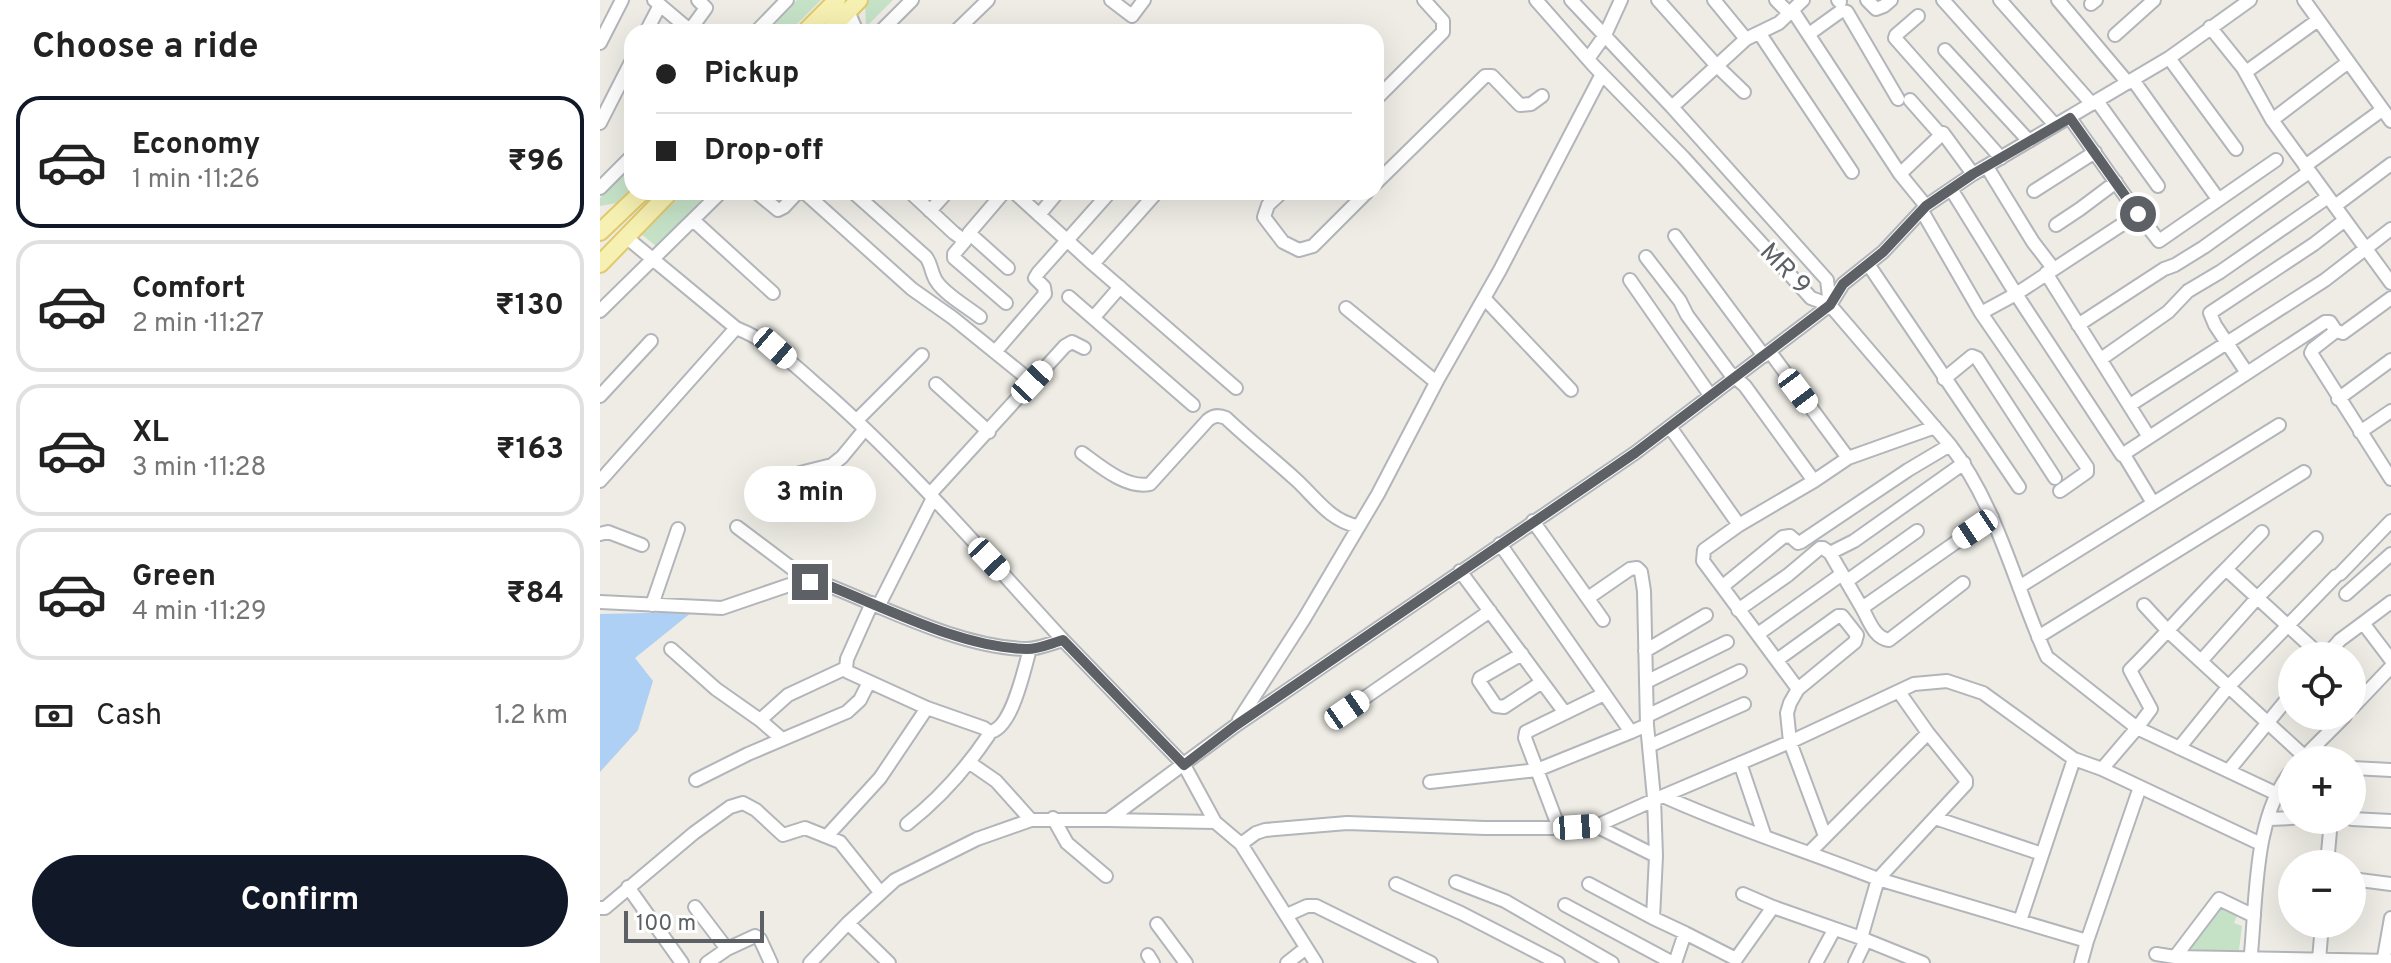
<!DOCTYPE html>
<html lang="en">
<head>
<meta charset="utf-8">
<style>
	:root { --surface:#fff; --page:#f2f2f2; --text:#222; --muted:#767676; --line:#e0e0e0; --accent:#111827 }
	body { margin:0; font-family:Overpass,sans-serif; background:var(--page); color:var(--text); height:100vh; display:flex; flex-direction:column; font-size:30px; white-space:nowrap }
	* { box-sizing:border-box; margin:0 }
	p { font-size:26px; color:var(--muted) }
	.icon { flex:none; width:44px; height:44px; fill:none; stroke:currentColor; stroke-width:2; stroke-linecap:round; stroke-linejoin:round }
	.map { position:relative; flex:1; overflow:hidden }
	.details { display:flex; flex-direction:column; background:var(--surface); width:600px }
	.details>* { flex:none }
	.guide { position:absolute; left:24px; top:24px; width:760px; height:176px; border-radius:24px; box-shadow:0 8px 32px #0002; display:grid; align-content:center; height:176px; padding:0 32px; background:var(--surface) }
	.fabs { position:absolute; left:1678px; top:642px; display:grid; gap:16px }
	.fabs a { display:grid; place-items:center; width:88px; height:88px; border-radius:50%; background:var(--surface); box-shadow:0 8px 32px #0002; font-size:40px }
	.scale { position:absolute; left:24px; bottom:20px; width:140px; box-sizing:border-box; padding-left:8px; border:4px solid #5d6064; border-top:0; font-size:22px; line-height:28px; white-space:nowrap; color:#5d6064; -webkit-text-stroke:6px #fff; paint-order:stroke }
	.end { position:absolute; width:36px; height:36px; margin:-18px; border:10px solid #5d6064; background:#fff; box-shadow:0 0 0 4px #fff }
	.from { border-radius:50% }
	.bubble { position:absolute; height:56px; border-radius:28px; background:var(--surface); box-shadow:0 8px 32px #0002; font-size:26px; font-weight:700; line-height:56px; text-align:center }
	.car { position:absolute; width:24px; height:48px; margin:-24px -12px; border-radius:10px; box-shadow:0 0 6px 2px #0007; background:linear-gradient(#fff 24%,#345 0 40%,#fff 0 76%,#345 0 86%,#fff 0) }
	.guide b { display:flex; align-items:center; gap:28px; height:76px; font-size:30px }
	.guide b+b { border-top:2px solid var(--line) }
	.guide i { width:20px; height:20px; background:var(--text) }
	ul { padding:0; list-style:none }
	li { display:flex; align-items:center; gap:24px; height:132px; margin:0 16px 12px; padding:0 16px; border:4px solid var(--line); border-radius:24px }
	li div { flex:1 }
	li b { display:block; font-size:30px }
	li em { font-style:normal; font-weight:700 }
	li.selected { border-color:var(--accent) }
	li>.icon { width:72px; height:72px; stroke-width:1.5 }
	h2 { padding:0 32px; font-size:36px; line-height:96px }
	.pay { display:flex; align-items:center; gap:20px; height:88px; padding:0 32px; font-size:30px }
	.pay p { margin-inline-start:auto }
	.cta { display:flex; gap:16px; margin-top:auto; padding:16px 32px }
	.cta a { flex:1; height:92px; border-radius:48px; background:var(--accent); color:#fff; font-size:32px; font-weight:700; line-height:92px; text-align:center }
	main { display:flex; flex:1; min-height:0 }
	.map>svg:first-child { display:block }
	.green { fill:#c5e2c7 }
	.water { fill:#aed0f5 }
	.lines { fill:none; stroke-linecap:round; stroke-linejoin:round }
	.minor-casing { stroke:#b2b5b9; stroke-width:16 }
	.major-casing { stroke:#e1c96b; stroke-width:20 }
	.minor { stroke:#fff; stroke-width:12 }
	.major { stroke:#f6f0b2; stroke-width:16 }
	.route { stroke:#5d6064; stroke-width:10 }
	.labels { text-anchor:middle; stroke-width:6; stroke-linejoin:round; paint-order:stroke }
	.street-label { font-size:26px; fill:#5d6064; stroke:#fff }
</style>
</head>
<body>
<main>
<section class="details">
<h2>Choose a ride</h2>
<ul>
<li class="selected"><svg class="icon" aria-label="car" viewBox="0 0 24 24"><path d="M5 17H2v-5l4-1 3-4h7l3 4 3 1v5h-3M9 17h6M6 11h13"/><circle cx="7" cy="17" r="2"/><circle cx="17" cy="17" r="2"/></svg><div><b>Economy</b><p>1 min · 11:26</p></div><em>₹96</em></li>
<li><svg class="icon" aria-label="car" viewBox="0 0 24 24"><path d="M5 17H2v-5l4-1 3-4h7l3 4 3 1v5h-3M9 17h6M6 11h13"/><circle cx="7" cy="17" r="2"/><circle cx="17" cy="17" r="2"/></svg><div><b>Comfort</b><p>2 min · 11:27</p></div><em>₹130</em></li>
<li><svg class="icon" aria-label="car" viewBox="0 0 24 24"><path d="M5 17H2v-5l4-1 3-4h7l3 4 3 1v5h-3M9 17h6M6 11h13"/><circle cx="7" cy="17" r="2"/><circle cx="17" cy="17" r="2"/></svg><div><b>XL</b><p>3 min · 11:28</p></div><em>₹163</em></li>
<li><svg class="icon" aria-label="car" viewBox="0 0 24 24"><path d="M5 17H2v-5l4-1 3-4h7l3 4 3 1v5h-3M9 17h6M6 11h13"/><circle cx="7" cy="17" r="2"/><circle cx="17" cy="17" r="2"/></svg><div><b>Green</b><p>4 min · 11:29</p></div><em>₹84</em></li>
</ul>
<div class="pay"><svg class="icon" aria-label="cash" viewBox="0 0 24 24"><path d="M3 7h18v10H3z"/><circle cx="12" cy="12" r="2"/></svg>Cash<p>1.2 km</p></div>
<div class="cta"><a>Confirm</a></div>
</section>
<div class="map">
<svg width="1791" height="963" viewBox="0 0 1791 963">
	<rect width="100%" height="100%" fill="#eeece5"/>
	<path class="green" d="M197,0H221L189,32H167Z
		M269,0H293L266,27L265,4Z
		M32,166V188L17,203L0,206V198Z
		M85,192H109L56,246L41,234Z
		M1620,908L1637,916L1634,923L1642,926L1639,950L1587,953Z"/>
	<path class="water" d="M92,612L35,658L53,681L38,730L0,772V614Z"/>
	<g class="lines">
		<defs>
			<path id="minor" d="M54,0L92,32
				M511,0L532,16L544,0
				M936,0L994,66L1083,157L1211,298L1230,305L1350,445C1398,507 1415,587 1447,657L1537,728L1551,709L1530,670C1563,637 1593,602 1626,569
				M971,0L1072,107L1227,280L1230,305
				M1058,0L1116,65L1144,92
				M1114,0L1146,39
				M1176,0L1190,14
				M1238,0L1240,2
				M1267,0L1276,9L1284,6L1291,0
				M1343,0L1455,125
				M1400,0L1492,104
				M1458,0L1528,83
				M1704,0L1791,121
				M1491,4L1496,0
				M248,11L257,32
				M1193,11L1300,174L1326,206
				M1318,16L1296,35L1295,38L1401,158
				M1610,27L1643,68L1672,120L1745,220L1714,244L1610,313L1615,325L1647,373
				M90,30L106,8L98,0
				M46,32L60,5
				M156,32L187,0
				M280,32L312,0
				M355,32L388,0
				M1160,34L1252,172
				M1209,34L1241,11L1247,12L1298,99
				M1515,35L1554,0
				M0,43L22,0
				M1345,50L1429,141
				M1569,58L1636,149
				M988,59L1005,35L1021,0
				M1646,72L1718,20
				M1533,80L1618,199
				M776,99L843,32V21L824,0
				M1310,100L1340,134
				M1497,101L1558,186
				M1072,107L1146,39L1179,23L1203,0
				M1672,120L1747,63
				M0,123L32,60
				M1705,166L1782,110
				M1387,167L1433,242L1453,268
				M1300,174L1343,133L1373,174
				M776,183L885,76H892L920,105L931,104L942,96
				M0,188L32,156
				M1351,189L1416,294L1538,214L1470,118
				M1434,191L1495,152
				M156,192L178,210L184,207L198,192
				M204,192L312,289L353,318L432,382
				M253,192L326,257C332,265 331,274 337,282C346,295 366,306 380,317
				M310,192L354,233L365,241L369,233L404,192
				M414,192L493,264L636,388
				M682,192L668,205L664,217L683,242L699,250L713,246L767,192
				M1735,206L1791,164
				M330,211L347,192
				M1322,211L1381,313L1487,467V472L1460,491
				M1538,214L1559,241L1676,160
				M439,215L458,192
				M93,220L173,293
				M1745,220L1791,283
				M1456,225L1480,209L1516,182
				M369,233L408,268
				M1075,236L1164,356
				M26,237L136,328C172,342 197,368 225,392C311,468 386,556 463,640
				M365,241L354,254V258L406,303
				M1046,257L1080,301L1087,315L1129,372L1145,386L1214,481L1248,458L1335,427
				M493,264L557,192
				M1268,264L1419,487
				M1446,273L1549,437
				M1030,280L1110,395
				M469,297L593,405
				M884,298L971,390
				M746,308L836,382
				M0,311L121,192
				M1381,313L1416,294L1522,455L1725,322H1730L1736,331L1713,349L1711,353L1791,479
				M494,317L520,287
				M1478,325L1564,269L1575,265L1604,247L1709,172
				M1736,331L1743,333L1791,298
				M395,352L445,294L444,287L435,278L438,273L510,192
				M1170,352L1248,458
				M1501,359L1568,312L1588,291L1620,272L1728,197
				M1344,379L1372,356L1377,358L1455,478
				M336,384L389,432
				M0,396L51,341
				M1738,399L1791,360
				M1530,405L1725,280L1791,229
				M257,420L322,355
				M1070,427L1139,525L1104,550L1103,561L1198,689
				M1760,432L1791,411
				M482,453C501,467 527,489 550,484L608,420C614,415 619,415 626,418C648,439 671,457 693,477C714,495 728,520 757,526
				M1524,455L1553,503
				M200,473L232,465L242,457L265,429
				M0,481L136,328
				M330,494L465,346L472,342L484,348
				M933,521L1003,620
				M1139,525L1214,481
				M137,527L210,582
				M1662,532L1626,569L1721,656
				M0,534L8,532L42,545
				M900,544L1031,732L1047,725
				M1230,553L1262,608L1392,517
				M860,571L965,713
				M1740,574L1791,521
				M1247,581L1317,531
				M1123,586L1183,537L1190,536L1198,543L1201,542L1308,470L1350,445
				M1419,587L1679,425
				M1746,594L1791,554
				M988,598L1030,569L1037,568L1041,572L1044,591L1047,725L1054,798L1056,856
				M0,602L122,608L198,582L222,583C284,607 361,648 427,649C439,649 452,643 463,640L584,765L615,822
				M1791,602L1763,623L1791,660
				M272,603L247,659L246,668L248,672L327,708L384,728L389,732L388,736C365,770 339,799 307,824
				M52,605L78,529
				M279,605L333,498
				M1544,605L1568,631L1705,757
				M1262,608C1269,620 1274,638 1289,640L1363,583
				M1138,610L1188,575L1220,548H1223L1230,553L1254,541L1364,463
				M1158,634L1242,574
				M1438,637L1704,472
				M71,649L116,689L160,720L182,739
				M1045,651L1106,615
				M922,654L880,678L879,681L896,706L904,707L942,682
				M1726,656L1740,640L1763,623
				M1177,660L1238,616H1242L1257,635L1255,642L1198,689L1190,703L1187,713L1190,742L1225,836
				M1601,661L1657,598L1716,538
				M1046,682L1127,642
				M1299,692L1328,733L1366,780V784L1278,879L1487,941L1481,963
				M1752,708L1791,667
				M747,710L890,611
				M1047,716L1140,671
				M160,720L188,695L246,668
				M639,720L704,619L778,494L838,379L900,270L1002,74
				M389,732C412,730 424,669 430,649
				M1049,746L1144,704
				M1579,748L1629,686L1736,576
				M1701,760L1745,716
				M370,763L396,781L431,820
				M1140,763L1165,837
				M1752,768L1791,770
				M1502,769L1537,728L1677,794
				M1629,770L1692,693
				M96,780L148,754L247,712L260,700L269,682
				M830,782L937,770L1031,732
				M1063,796L1190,742L1314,684L1347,681L1383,693L1474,759L1502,769L1661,844
				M453,818L467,843L506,876
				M1335,818L1442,854
				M1669,819L1692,818
				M1752,819L1791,821
				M996,826L1063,796C1133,828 1207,851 1278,879L1261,938
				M959,828L925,738L926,732L1004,694
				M227,836L280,778L327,708
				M641,844L716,963
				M1210,852L1328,733
				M1727,864L1731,820
				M1752,879L1791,884
				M856,882L905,901L1012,963
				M796,884L861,913L958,963
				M989,884L1053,918
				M28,887L82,963
				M1143,894L1173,907
				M965,905L1073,963
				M95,907L127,949
				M0,908H5L94,833L130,807L143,803L156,810L183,835L205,828L240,842L280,892
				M687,915L707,906H716L831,963
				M1420,921L1474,759
				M248,923L289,963
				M557,924L586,963
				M1085,933L1136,959L1173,907L1261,938L1323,963
				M1487,941L1540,787
				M1556,954L1575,957L1791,961
				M548,955L553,963
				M1575,957L1619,899L1654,916
				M1719,960L1722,924
				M107,963L127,949L155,936L160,939L171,963
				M210,963L248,923L295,880L377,839L431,820H508
				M687,963L706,948
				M1075,963L1085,933L1053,918L1056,856L996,826L959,828H885L747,823L665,830L656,833L641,844L615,822L508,820L635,726L1035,453L1230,305L1243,284L1283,252L1326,206L1373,174L1569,58L1650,0
				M1216,963L1234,930
				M1255,963L1266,940
				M1650,963C1657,904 1652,818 1692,770
				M1783,963L1791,918"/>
			<path id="major" d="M205,32L237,0
				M228,32L259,0
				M0,232L42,192
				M0,264L70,192"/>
		</defs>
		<use href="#minor" class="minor-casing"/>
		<use href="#major" class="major-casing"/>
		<use href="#minor" class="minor"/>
		<use href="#major" class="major"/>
	</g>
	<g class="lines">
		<path class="route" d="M210,582L222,583C284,607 361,648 427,649C439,649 452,643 463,640L584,765L635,726L1035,453L1230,305L1243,284L1283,252L1326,206L1373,174L1470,118L1538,214"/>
	</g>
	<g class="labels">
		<g class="street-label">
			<text transform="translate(1186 268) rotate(46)" y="9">MR 9</text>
		</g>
	</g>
</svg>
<div class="fabs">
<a><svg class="icon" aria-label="locate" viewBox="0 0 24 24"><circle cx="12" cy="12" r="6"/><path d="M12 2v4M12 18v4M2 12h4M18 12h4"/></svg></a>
<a>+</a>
<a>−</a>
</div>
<div class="scale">100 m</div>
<i class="end from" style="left:1538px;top:214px"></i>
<i class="end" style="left:210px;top:582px"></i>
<div class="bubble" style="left:144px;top:466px;width:132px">3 min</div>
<i class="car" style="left:175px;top:348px;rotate:131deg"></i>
<i class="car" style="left:432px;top:382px;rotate:43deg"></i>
<i class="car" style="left:1198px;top:391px;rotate:143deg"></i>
<i class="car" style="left:1375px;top:529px;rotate:236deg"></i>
<i class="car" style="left:389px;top:559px;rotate:137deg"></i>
<i class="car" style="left:747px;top:710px;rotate:55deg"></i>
<i class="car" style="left:977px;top:827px;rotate:86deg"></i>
<div class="guide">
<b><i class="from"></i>Pickup</b>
<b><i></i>Drop-off</b>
</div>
</div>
</main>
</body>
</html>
